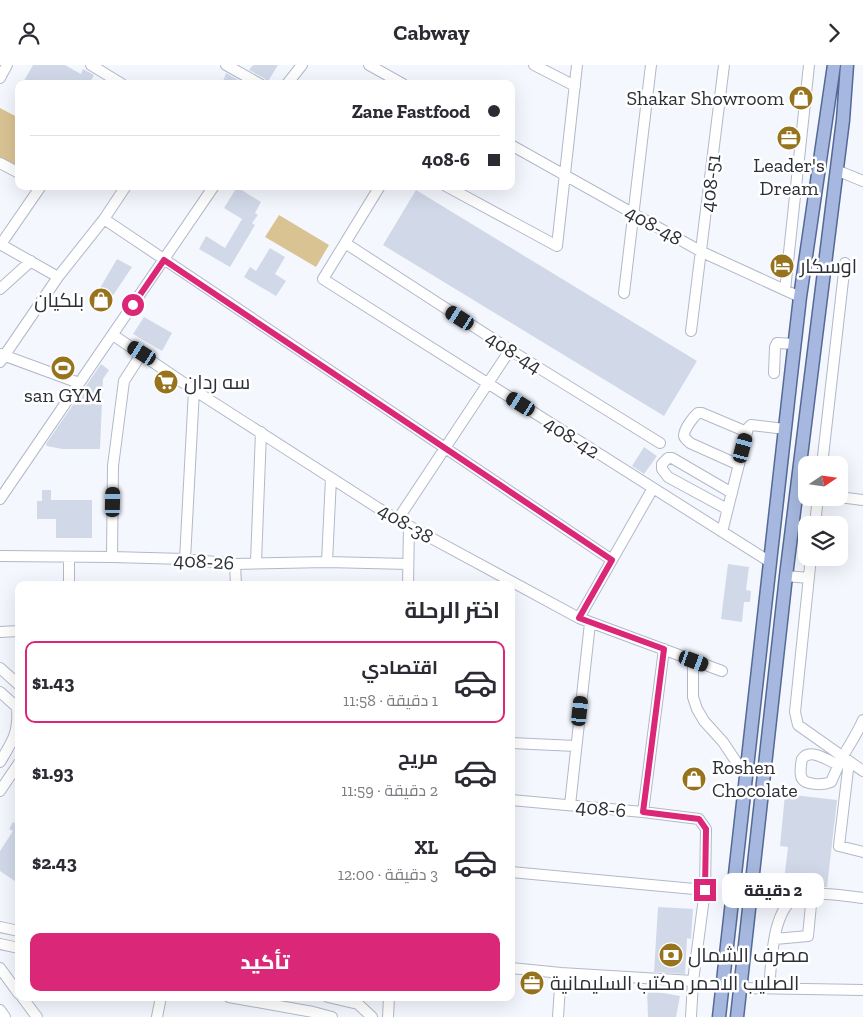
<!DOCTYPE html>
<html lang="ar">
<head>
<meta charset="utf-8">
<style>
	:root { --surface:#fff; --page:#f2f2f3; --text:#2b2b33; --muted:#7c7c81; --line:#e1e1e2; --accent:#db2777 }
	body { margin:0; font-family:"Zilla Slab",Cairo,serif; background:var(--page); color:var(--text); direction:rtl; height:100vh; display:flex; flex-direction:column; font-size:19px; white-space:nowrap }
	* { box-sizing:border-box; margin:0 }
	p { font-size:16px; color:var(--muted) }
	.icon { flex:none; width:28px; height:28px; fill:none; stroke:currentColor; stroke-width:2; stroke-linecap:round; stroke-linejoin:round }
	.map { position:relative; flex:1; overflow:hidden; direction:ltr }
	.side { position:absolute; left:15px; top:516px; width:500px; height:420px; display:flex; flex-direction:column; background:var(--surface); border-radius:10px; box-shadow:0 5px 20px #0002; direction:rtl }
	.side>* { flex:none }
	.hud { position:absolute; left:15px; top:15px; width:500px; height:110px; border-radius:10px; box-shadow:0 5px 20px #0002; direction:rtl; display:grid; align-content:center; height:110px; padding:0 15px; background:var(--surface) }
	.needle { width:32px; rotate:77deg }
	.tools { position:absolute; left:798px; top:391px; display:grid; gap:10px }
	.tools a { display:grid; place-items:center; width:50px; height:50px; border-radius:10px; background:var(--surface); box-shadow:0 5px 20px #0002; font-size:25px }
	.end { position:absolute; width:22px; height:22px; margin:-11px; border:6px solid #db2777; background:#fff; box-shadow:0 0 0 2px #fff }
	.from { border-radius:50% }
	.bubble { position:absolute; height:35px; border-radius:10px; background:var(--surface); box-shadow:0 5px 20px #0002; font-size:16px; font-weight:800; line-height:35px; text-align:center; direction:rtl }
	.car { position:absolute; width:15px; height:30px; margin:-15px -8px; border-radius:6px; box-shadow:0 0 4px 1px #0007; background:linear-gradient(#222 24%,#8ab4d8 0 40%,#222 0 76%,#8ab4d8 0 86%,#222 0) }
	.hud b { display:flex; align-items:center; gap:18px; height:48px; font-size:19px }
	.hud b+b { border-top:1px solid var(--line) }
	.hud i { width:12px; height:12px; background:var(--text) }
	ul { padding:0; list-style:none }
	li { display:flex; align-items:center; gap:15px; height:82px; margin:0 10px 8px; padding:0 5px; border:2px solid transparent; border-radius:10px }
	li div { flex:1 }
	li b { display:block; font-size:19px }
	li em { font-style:normal; font-weight:800 }
	li.current { border-color:var(--accent) }
	li>.icon { width:45px; height:45px; stroke-width:1.5 }
	h2 { padding:0 15px; font-size:22px; line-height:60px }
	.primary-button { display:flex; gap:10px; margin-top:auto; padding:10px 15px }
	.primary-button a { flex:1; height:58px; border-radius:10px; background:var(--accent); color:#fff; font-size:20px; font-weight:800; line-height:58px; text-align:center }
	header { display:flex; justify-content:space-between; align-items:center; height:65px; padding:0 15px; background:var(--surface); font-size:22px; font-weight:800 }
	.map>svg:first-child { display:block }
	.green { fill:#dac393 }
	.building { fill:#d1d9e9 }
	.lines { fill:none; stroke-linecap:round; stroke-linejoin:round }
	.minor-casing { stroke:#b1b9c9; stroke-width:12 }
	.major-casing { stroke:#546996; stroke-width:15 }
	.minor { stroke:#fff; stroke-width:10 }
	.major { stroke:#a6b8df; stroke-width:12 }
	.route { stroke:#db2777; stroke-width:6 }
	.labels { text-anchor:middle; stroke-width:5; stroke-linejoin:round; paint-order:stroke }
	.poi-label { font-size:20px; fill:#2c2f36; stroke:#fff; text-anchor:start }
	.street-label { font-size:20px; fill:#2c2f36; stroke:#fff }
</style>
</head>
<body>
<header><svg class="icon" aria-label="forward" viewBox="0 0 24 24"><path d="M9 5l7 7-7 7"/></svg>Cabway<svg class="icon" aria-label="person" viewBox="0 0 24 24"><circle cx="12" cy="8" r="4"/><path d="M4 21q1-7 8-7t8 7"/></svg></header>
<div class="map">
<svg width="863" height="952" viewBox="0 0 863 952">
	<rect width="100%" height="100%" fill="#f4f7fe"/>
	<path class="green" d="M0,43L19,53V102L0,92Z
		M279,150L329,180L316,202L265,172Z"/>
	<path class="building" d="M33,0H65L81,9L83,4L94,10L89,19H22Z
		M253,0H278L267,18L264,13L249,5Z
		M226,8L245,19H222Z
		M237,122L261,137L255,148L258,150L252,158L255,160L230,202L199,184L206,171L225,183L242,154L224,143Z
		M416,125L697,296L664,351L383,180Z
		M270,183L285,192L275,209L286,216L276,231L244,212L250,202L256,206Z
		M117,194L132,202L112,232L100,223Z
		M144,252L172,268L162,286L133,269Z
		M101,299L109,305L103,314L100,384H62L47,381L46,379Z
		M644,382L657,391L644,409L632,401Z
		M42,425H51V435H92V473H56V454H37V436H42Z
		M728,499L749,502L746,525L751,526L750,537H744L742,557L721,554Z
		M695,707L700,710V717L699,724H695L690,723L687,719L688,710L691,708Z
		M785,729L837,735L827,822H805L796,825L783,823L788,782L780,781Z
		M13,757L17,760L19,758V819L0,806V786L13,766L9,764Z
		M658,842L693,844L691,874L687,873L685,909L654,907Z
		M647,925L680,931L676,952H648Z"/>
	<g class="lines">
		<defs>
			<path id="minor" d="M91,0L122,19
				M226,0L260,19
				M369,0L403,19
				M534,0L575,21
				M0,13L7,0
				M287,19L302,0
				M511,80L702,187L800,232
				M0,98L19,108
				M836,105L863,116
				M380,121L323,214L770,497
				M446,121L557,181L577,0
				M104,154L612,495
				M345,178L510,285L660,378
				M0,179L58,212
				M1,179L41,121
				M0,224L31,196
				M785,225L809,0
				M624,228L651,0
				M691,266L724,0
				M113,270L194,325L378,443L409,461L579,553L722,606
				M0,289L79,318
				M0,297L58,212L104,154L126,121
				M774,308L775,282L777,278L795,279
				M739,400L690,378C688,376 685,374 684,371C684,364 693,352 698,348H702L747,367
				M822,400L845,198
				M839,432L863,435
				M0,434L214,121
				M727,444L668,412L662,404V399L668,393H672L732,428
				M398,454L510,285
				M815,460L818,432
				M722,467L748,363L751,360L785,364
				M0,491L112,492L185,494L235,499L327,497L408,499
				M69,492V520
				M112,492L113,401L124,316L142,288
				M811,492L795,647L798,660L863,706
				M185,494L194,325
				M256,497L261,367
				M327,497L331,413
				M235,499L236,520
				M786,511L809,513
				M408,520L409,461
				M579,553L653,423
				M0,567L19,566
				M693,596V632L697,644L704,656L723,677L745,710
				M0,603L19,620
				M0,627L19,644
				M511,678L576,681
				M849,696L839,781L863,787
				M0,697C12,677 19,668 17,643
				M839,700C828,696 810,682 802,694C801,699 800,706 801,711C803,721 824,720 831,717C835,708 839,699 843,691C850,679 858,667 863,655
				M0,726L19,698
				M511,735L643,747L699,754L706,764L705,825L693,916L691,952
				M570,740L590,558
				M643,747L664,584
				M511,807L705,825
				M0,862L19,866
				M775,874L808,871L812,829
				M0,879L19,883
				M0,903L19,929
				M511,903L561,908L693,916
				M741,923L863,925
				M769,923C772,897 771,834 805,829C824,827 844,831 863,833
				M22,932L37,952
				M229,932L313,947L332,952
				M328,932L358,939L372,952
				M0,945L5,952
				M157,952L161,932
				M388,952L389,932
				M558,952L561,908"/>
			<path id="major" d="M719,952L791,310L800,232L834,0
				M737,952L786,511L843,55L847,0"/>
		</defs>
		<use href="#minor" class="minor-casing"/>
		<use href="#major" class="major-casing"/>
		<use href="#minor" class="minor"/>
		<use href="#major" class="major"/>
	</g>
	<g class="lines">
		<path class="route" d="M133,240L164,195L612,495L579,553L664,584L643,747L699,754L706,764L705,825"/>
	</g>
	<defs>
		<symbol id="shop-disc" viewBox="-11 -11 22 22"><circle r="9.5" fill="#96731c" stroke="#fff"/><path d="M-5-2.5h2.3a2.7 3.5 0 0 1 5.4 0H5L5.5 6h-11ZM-1.5-2.5h3a1.5 2.3 0 0 0-3 0Z" fill="#fff"/></symbol>
		<symbol id="office-disc" viewBox="-11 -11 22 22"><circle r="9.5" fill="#96731c" stroke="#fff"/><path d="M-6-3h4V-5.5h4V-3h4V5H-6ZM-1-4.5V-3h2v-1.5ZM-6 0V1H6V0Z" fill="#fff"/></symbol>
		<symbol id="hotel-disc" viewBox="-11 -11 22 22"><circle r="9.5" fill="#96731c" stroke="#fff"/><path d="M-6-4.5h1.5V1H6V5H4.5V3h-9V5H-6ZM-4 0a1.8 1.8 0 1 1 3.6 0ZM.5 0V-2.5h3Q6-2.5 6 0Z" fill="#fff"/></symbol>
		<symbol id="stadium-disc" viewBox="-11 -11 22 22"><circle r="9.5" fill="#96731c" stroke="#fff"/><path d="M0-5a6.5 5 0 1 0 0 10a6.5 5 0 1 0 0-10ZM-3.5-1.8h7v3.6h-7Z" fill="#fff"/></symbol>
		<symbol id="supermarket-disc" viewBox="-11 -11 22 22"><circle r="9.5" fill="#96731c" stroke="#fff"/><path d="M-6-5.5h2.5l.6 2H6L4.5 2H-2.5L-4.4-4H-6ZM-1.5 3.2a1.3 1.3 0 1 0 .1 0ZM3 3.2a1.3 1.3 0 1 0 .1 0Z" fill="#fff"/></symbol>
		<symbol id="bank-disc" viewBox="-11 -11 22 22"><circle r="9.5" fill="#96731c" stroke="#fff"/><path d="M-6-4H6V4H-6ZM0-2.3a2.3 2.3 0 1 0 0 4.6a2.3 2.3 0 1 0 0-4.6Z" fill="#fff"/></symbol>
	</defs>
	<g fill-rule="evenodd">
		<use href="#shop-disc" x="787" y="19" width="28" height="28"/>
		<use href="#office-disc" x="775" y="59" width="28" height="28"/>
		<use href="#hotel-disc" x="768" y="187" width="28" height="28"/>
		<use href="#shop-disc" x="87" y="221" width="28" height="28"/>
		<use href="#stadium-disc" x="49" y="289" width="28" height="28"/>
		<use href="#supermarket-disc" x="152" y="303" width="28" height="28"/>
		<use href="#shop-disc" x="680" y="700" width="28" height="28"/>
		<use href="#bank-disc" x="657" y="876" width="28" height="28"/>
		<use href="#office-disc" x="518" y="904" width="28" height="28"/>
	</g>
	<g class="labels">
		<g class="poi-label">
			<text x="784" y="40" text-anchor="end">Shakar Showroom</text>
			<text x="789" y="107" text-anchor="middle">Leader's<tspan x="789" dy="23">Dream</tspan></text>
			<text x="800" y="208">اوسكار</text>
			<text x="84" y="242" text-anchor="end">بلکیان</text>
			<text x="184" y="324">سه ردان</text>
			<text x="63" y="337" text-anchor="middle">san GYM</text>
			<text x="712" y="709">Roshen<tspan x="712" dy="23">Chocolate</tspan></text>
			<text x="688" y="897">مصرف الشمال</text>
			<text x="550" y="925">الصليب الاحمر مكتب السليمانية</text>
		</g>
		<g class="street-label">
			<text transform="translate(710 118) rotate(-83)" y="7">408-51</text>
			<text transform="translate(654 160) rotate(29)" y="7">408-48</text>
			<text transform="translate(514 287) rotate(32)" y="7">408-44</text>
			<text transform="translate(572 372) rotate(32)" y="7">408-42</text>
			<text transform="translate(406 458) rotate(30)" y="7">408-38</text>
			<text transform="translate(204 496) rotate(3)" y="7">408-26</text>
			<text transform="translate(601 743) rotate(5)" y="7">408-6</text>
		</g>
	</g>
</svg>
<div class="tools">
<a><svg class="needle" viewBox="-14 -14 28 28"><path d="M0-13l5 13h-10z" fill="#e53935"/><path d="M0 13l5-13h-10z" fill="#7c7c81"/></svg></a>
<a><svg class="icon" aria-label="layers" viewBox="0 0 24 24"><path d="M12 4l9 5-9 5-9-5zM3 14l9 5 9-5"/></svg></a>
</div>
<i class="end from" style="left:133px;top:240px"></i>
<i class="end" style="left:705px;top:825px"></i>
<div class="bubble" style="left:722px;top:808px;width:102px">2 دقيقة</div>
<i class="car" style="left:460px;top:253px;rotate:303deg"></i>
<i class="car" style="left:142px;top:288px;rotate:302deg"></i>
<i class="car" style="left:521px;top:339px;rotate:302deg"></i>
<i class="car" style="left:743px;top:383px;rotate:15deg"></i>
<i class="car" style="left:113px;top:437px;rotate:1deg"></i>
<i class="car" style="left:694px;top:596px;rotate:110deg"></i>
<i class="car" style="left:580px;top:646px;rotate:6deg"></i>
<div class="hud">
<b><i class="from"></i>Zane Fastfood</b>
<b><i></i>408-6</b>
</div>
<section class="side">
<h2>اختر الرحلة</h2>
<ul>
<li class="current"><svg class="icon" aria-label="car" viewBox="0 0 24 24"><path d="M5 17H2v-5l4-1 3-4h7l3 4 3 1v5h-3M9 17h6M6 11h13"/><circle cx="7" cy="17" r="2"/><circle cx="17" cy="17" r="2"/></svg><div><b>اقتصادي</b><p>1 دقيقة · 11:58</p></div><em>$1.43</em></li>
<li><svg class="icon" aria-label="car" viewBox="0 0 24 24"><path d="M5 17H2v-5l4-1 3-4h7l3 4 3 1v5h-3M9 17h6M6 11h13"/><circle cx="7" cy="17" r="2"/><circle cx="17" cy="17" r="2"/></svg><div><b>مريح</b><p>2 دقيقة · 11:59</p></div><em>$1.93</em></li>
<li><svg class="icon" aria-label="car" viewBox="0 0 24 24"><path d="M5 17H2v-5l4-1 3-4h7l3 4 3 1v5h-3M9 17h6M6 11h13"/><circle cx="7" cy="17" r="2"/><circle cx="17" cy="17" r="2"/></svg><div><b>XL</b><p>3 دقيقة · 12:00</p></div><em>$2.43</em></li>
</ul>
<div class="primary-button"><a>تأكيد</a></div>
</section>
</div>
</body>
</html>
